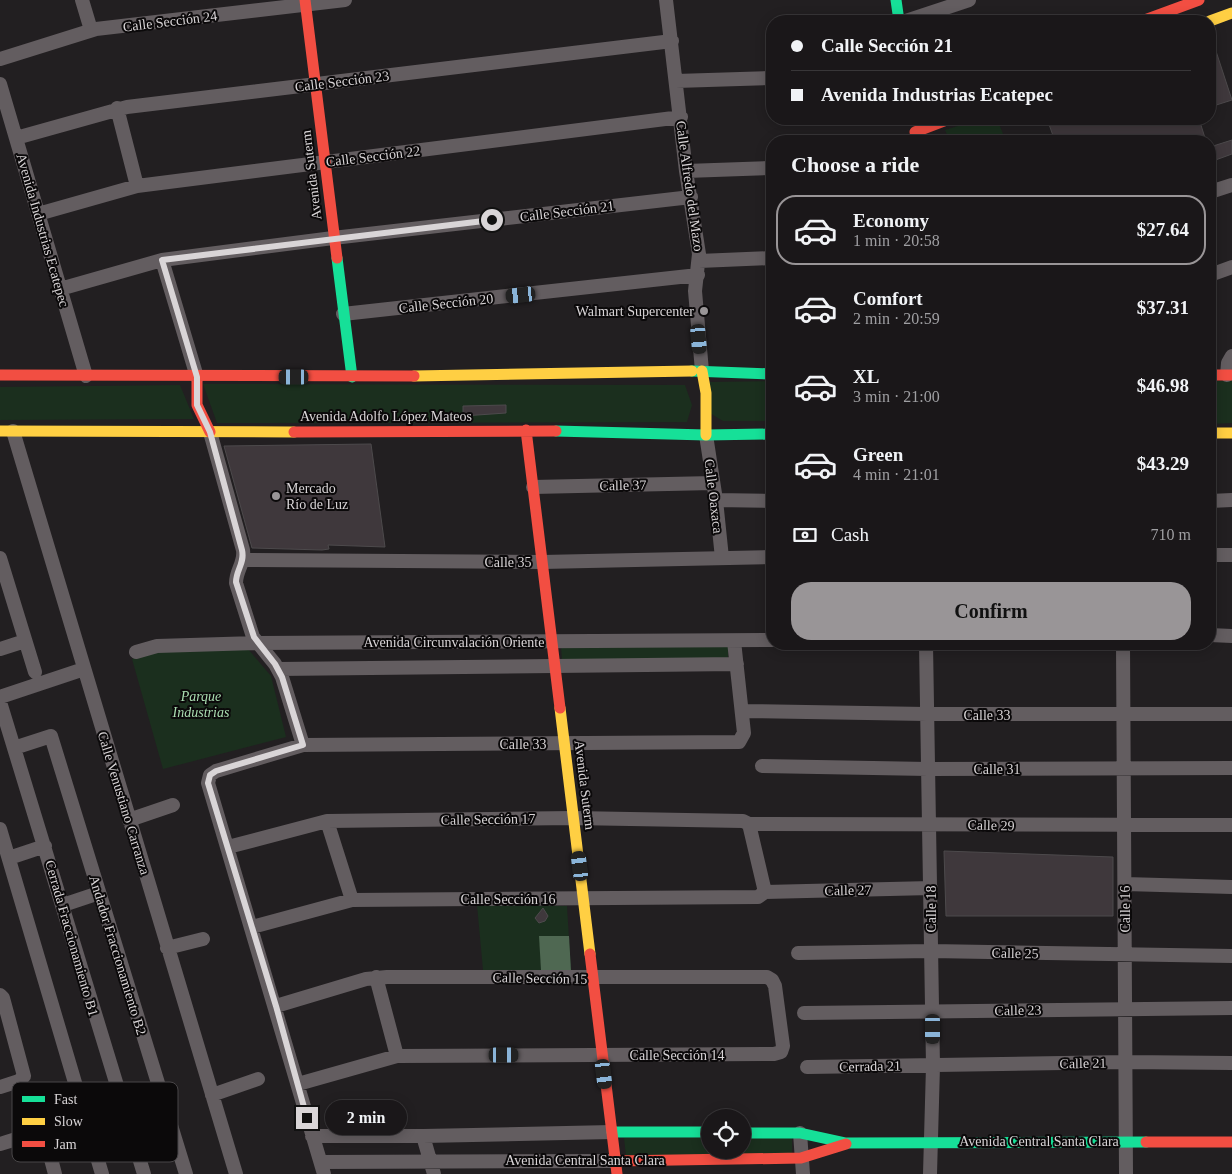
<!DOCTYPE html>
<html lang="en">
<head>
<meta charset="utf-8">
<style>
	:root { --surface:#1a1719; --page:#232022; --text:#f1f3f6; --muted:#9f9fa2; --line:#383638; --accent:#999597 }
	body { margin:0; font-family:Georgia,serif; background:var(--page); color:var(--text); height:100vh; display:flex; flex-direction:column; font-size:19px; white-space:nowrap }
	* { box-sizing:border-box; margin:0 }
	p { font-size:16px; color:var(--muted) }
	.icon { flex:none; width:28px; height:28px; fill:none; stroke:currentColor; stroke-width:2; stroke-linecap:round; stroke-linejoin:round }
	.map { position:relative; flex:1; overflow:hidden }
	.side { position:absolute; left:766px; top:135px; width:450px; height:515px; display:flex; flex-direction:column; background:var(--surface); border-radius:20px; box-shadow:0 2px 12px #0003,0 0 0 1px var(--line) }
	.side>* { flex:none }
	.top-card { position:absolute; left:766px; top:15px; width:450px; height:110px; border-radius:20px; box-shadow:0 2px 12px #0003,0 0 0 1px var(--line); display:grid; align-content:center; height:110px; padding:0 25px; background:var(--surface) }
	.fabs { position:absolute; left:701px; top:1109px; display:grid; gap:10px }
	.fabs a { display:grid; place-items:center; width:50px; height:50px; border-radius:50%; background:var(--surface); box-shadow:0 2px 12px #0003,0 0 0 1px var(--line); font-size:25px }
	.end { position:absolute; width:22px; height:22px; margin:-11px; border:6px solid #d9d5d7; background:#111; box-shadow:0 0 0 2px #111 }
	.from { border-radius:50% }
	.bubble { position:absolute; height:35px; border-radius:18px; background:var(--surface); box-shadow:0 2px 12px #0003,0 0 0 1px var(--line); font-size:16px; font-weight:700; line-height:35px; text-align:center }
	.car { position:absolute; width:15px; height:30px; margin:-15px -8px; border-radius:6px; box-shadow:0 0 4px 1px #0007; background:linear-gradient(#222 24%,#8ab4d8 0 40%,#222 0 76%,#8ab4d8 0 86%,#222 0) }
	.top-card b { display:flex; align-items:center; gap:18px; height:48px; font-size:19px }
	.top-card b+b { border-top:1px solid var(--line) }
	.top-card i { width:12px; height:12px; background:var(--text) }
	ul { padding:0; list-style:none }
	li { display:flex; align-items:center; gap:15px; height:70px; margin:0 10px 8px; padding:0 15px; border:2px solid transparent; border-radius:20px }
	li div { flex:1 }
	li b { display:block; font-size:19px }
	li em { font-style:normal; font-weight:700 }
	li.active { border-color:var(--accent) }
	li>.icon { width:45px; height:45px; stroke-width:1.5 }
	h2 { padding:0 25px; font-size:22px; line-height:60px }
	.pay { display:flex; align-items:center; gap:12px; height:55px; padding:0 25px; font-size:19px }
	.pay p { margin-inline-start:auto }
	.cta { display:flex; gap:10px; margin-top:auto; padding:10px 25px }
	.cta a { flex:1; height:58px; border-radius:20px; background:var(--accent); color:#111; font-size:20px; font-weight:700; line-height:58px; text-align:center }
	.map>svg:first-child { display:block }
	.green { fill:#1b2f1e }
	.water { fill:#4f6852 }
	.building { fill:#3f383c; stroke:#4d4a4c }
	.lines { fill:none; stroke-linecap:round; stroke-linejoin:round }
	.street { stroke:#635d60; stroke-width:14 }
	.fast { stroke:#16e098; stroke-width:11 }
	.slow { stroke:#ffcf43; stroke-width:11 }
	.jam { stroke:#f24e42; stroke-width:11 }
	.route { stroke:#d9d5d7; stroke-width:6 }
	.poi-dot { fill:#999597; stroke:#0b090a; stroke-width:2 }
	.labels { text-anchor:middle; stroke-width:4; stroke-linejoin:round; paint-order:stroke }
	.street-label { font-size:14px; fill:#d9d5d7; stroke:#0b090a }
	.poi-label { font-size:14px; fill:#d9d5d7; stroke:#0b090a; text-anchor:end }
	.park-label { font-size:14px; font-style:italic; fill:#a9dcb0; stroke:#0b090a }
	.key { fill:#0b090a; stroke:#494648; stroke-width:1 }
	.key-label { font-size:14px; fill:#d9d5d7 }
</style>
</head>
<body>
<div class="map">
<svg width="1232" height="1174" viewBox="0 0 1232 1174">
	<rect width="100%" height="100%" fill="#221f21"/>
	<path class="green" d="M980,119H997L1006,141H950L945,130Z
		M772,381V421H723L703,409L710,382Z
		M1210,381H1232V423L1210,424Z
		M203,384L685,385L692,405L687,422L217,423Z
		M180,385L194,419L0,420V387Z
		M728,646V659L562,660L561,647Z
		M248,649L271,676L286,737L163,769L132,659L152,651Z
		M477,905L567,906L571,971L483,970Z
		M792,1137V1154L626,1156L624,1138H710V1150H742L743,1138Z"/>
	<path class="water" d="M539,936H569L571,971L541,970Z"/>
	<path class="building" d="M1210,39H1212L1232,100L1210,107Z
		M1047,119H1199L1206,141H1055Z
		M1232,140V154L1210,162V147Z
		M506,405V413L463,416V406Z
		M371,444L385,547L328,545L329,549L322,550L252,548L224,446Z
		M944,851L1113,857V916H946Z
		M543,908L548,916L545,921L539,923L535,918Z"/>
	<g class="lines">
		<path class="street" d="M82,0L91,30
			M666,0L686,171L699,254L695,291L702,371
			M906,21L969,0
			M0,59L96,29L345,0
			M676,81L772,78
			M0,84L86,376
			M117,108L137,186
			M16,138L127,107L672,41
			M686,171L772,168
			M1210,192L1232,185
			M38,214L137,186L681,117
			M162,260L197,377
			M699,261L772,258
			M1210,275L1232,267
			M60,289L162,260L333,238L691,197
			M343,314L698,275
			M1227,375L1228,363L1232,356
			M13,431L236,1174
			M210,432L243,550C245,563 236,570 236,583L253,637L275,664L282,677L303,745
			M706,435L716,500L722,558
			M533,487L713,483
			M716,500L772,501
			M1210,501L1232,500
			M1210,555H1232
			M0,558L35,672
			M244,560L542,562L772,557
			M1210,635L1232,636
			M926,644L933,1066L930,1174
			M1123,644L1126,1174
			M0,649L25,641
			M136,652L157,646L257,643L772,640
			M278,669L737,664
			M0,697L84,669
			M0,702L144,1174
			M742,711L926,714H1232
			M14,748L51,736L186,1174
			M762,766L928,769L1232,768
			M129,820L173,805
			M327,821L352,900
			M749,824L765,892
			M0,829L102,1174
			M228,847L327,821L574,818L743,821L749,824L1232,825
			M9,858L45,846
			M1125,884L1232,887
			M765,892L931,888
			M63,905L99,893
			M252,927L352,900L758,897L765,892
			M167,948L203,939
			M798,953L931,951L1232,956
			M376,977L397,1056
			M0,995L3,998L24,1076L19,1081L0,1087
			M276,1006L366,979L387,977H767L772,980L775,986L783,1046L781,1052L774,1054L397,1056L298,1084
			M804,1013L1232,1008
			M807,1067L1126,1062L1232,1063
			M212,1095L258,1079
			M800,1133L803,1174
			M312,1136H423L612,1132
			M423,1136L434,1174
			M0,1144C47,1130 42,1126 55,1174
			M321,1162L615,1161
			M324,1174L208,783L210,775L216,771L303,745L739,742L744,733L734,641"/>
		<path class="fast" d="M896,0L899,21
			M337,258L352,377
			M692,371L772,374
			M556,431L706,435L772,434
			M612,1132H710
			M742,1133H800L846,1143L1146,1142"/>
		<path class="slow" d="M1210,21L1232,13
			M702,371L706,393V435
			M414,376L692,371
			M0,431L294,432
			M1210,433H1232
			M560,708L590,954"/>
		<path class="jam" d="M305,0L337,258
			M1142,21L1199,0
			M915,132L949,119
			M0,375L414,376
			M1210,375H1232
			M197,377V405L210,432
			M526,430L560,708
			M294,432L556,431
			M590,954L617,1174
			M1146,1142H1232
			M615,1161L801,1158L846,1144"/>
	</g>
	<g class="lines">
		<path class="route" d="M307,1118L276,1006L208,783L210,775L216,771L303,745L282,677L275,664L254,637L236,582C236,570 245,563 242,550L210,432L197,405V377L162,260L492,220"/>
	</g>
	<g class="poi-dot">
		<circle cx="704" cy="311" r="5"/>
		<circle cx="276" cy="496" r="5"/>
	</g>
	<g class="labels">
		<g class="street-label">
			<text transform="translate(170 21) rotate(-7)" y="5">Calle Sección 24</text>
			<text transform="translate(342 81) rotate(-7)" y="5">Calle Sección 23</text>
			<text transform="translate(373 156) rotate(-7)" y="5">Calle Sección 22</text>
			<text transform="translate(311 175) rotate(-97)" y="5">Avenida Suterm</text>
			<text transform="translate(690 186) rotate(82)" y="5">Calle Alfredo del Mazo</text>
			<text transform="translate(567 211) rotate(-7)" y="5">Calle Sección 21</text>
			<text transform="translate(43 230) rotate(74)" y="5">Avenida Industrias Ecatepec</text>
			<text transform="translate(446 303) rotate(-6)" y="5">Calle Sección 20</text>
			<text x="386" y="421">Avenida Adolfo López Mateos</text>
			<text transform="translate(623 485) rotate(-1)" y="5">Calle 37</text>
			<text transform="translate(714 496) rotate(83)" y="5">Calle Oaxaca</text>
			<text x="508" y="567">Calle 35</text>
			<text x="454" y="647">Avenida Circunvalación Oriente</text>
			<text x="987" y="720">Calle 33</text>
			<text x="523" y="749">Calle 33</text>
			<text x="997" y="774">Calle 31</text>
			<text transform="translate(585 785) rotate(83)" y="5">Avenida Suterm</text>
			<text transform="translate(124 803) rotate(73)" y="5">Calle Venustiano Carranza</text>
			<text transform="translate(488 819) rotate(-1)" y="5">Calle Sección 17</text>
			<text transform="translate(991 825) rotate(1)" y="5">Calle 29</text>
			<text transform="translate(848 890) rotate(-1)" y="5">Calle 27</text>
			<text x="508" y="904">Calle Sección 16</text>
			<text transform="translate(931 909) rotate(-90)" y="5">Calle 18</text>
			<text transform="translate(1125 909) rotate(-90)" y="5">Calle 16</text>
			<text transform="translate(72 938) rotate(74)" y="5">Cerrada Fraccionamiento B1</text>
			<text transform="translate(1015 953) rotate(1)" y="5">Calle 25</text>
			<text transform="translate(118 955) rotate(73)" y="5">Andador Fraccionamiento B2</text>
			<text transform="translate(540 978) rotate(1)" y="5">Calle Sección 15</text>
			<text transform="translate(1018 1010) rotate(-1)" y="5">Calle 23</text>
			<text x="677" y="1060">Calle Sección 14</text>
			<text transform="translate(1083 1063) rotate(-1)" y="5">Calle 21</text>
			<text transform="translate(870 1066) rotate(-1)" y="5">Cerrada 21</text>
			<text x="1039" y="1146">Avenida Central Santa Clara</text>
			<text x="585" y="1165">Avenida Central Santa Clara</text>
		</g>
		<g class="poi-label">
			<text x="694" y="316">Walmart Supercenter</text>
			<text x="286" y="493" text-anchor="start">Mercado<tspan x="286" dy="16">Río de Luz</tspan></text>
		</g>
		<g class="park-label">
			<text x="201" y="701">Parque<tspan x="201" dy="16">Industrias</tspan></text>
		</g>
	</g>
	<rect x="12" y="1082" width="166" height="80" rx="8" class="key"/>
	<rect x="22" y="1096" width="23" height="6" fill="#16e098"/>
	<rect x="22" y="1118" width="23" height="7" fill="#ffcf43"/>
	<rect x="22" y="1141" width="23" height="6" fill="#f24e42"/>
	<g class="key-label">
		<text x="54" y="1104">Fast</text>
		<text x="54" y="1126">Slow</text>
		<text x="54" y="1149">Jam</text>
	</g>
</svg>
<div class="fabs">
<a><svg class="icon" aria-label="locate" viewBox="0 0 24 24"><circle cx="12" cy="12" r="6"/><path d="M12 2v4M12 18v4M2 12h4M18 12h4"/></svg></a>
</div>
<i class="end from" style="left:492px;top:220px"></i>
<i class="end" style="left:307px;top:1118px"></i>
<div class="bubble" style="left:325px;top:1100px;width:82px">2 min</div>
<i class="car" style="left:521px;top:295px;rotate:264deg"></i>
<i class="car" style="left:699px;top:339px;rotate:175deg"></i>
<i class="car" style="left:294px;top:377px;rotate:270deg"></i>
<i class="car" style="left:580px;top:866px;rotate:353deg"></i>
<i class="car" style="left:933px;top:1029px;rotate:180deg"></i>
<i class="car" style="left:504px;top:1055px;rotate:90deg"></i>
<i class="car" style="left:604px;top:1074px;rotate:173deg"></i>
<div class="top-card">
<b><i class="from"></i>Calle Sección 21</b>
<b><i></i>Avenida Industrias Ecatepec</b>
</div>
<section class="side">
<h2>Choose a ride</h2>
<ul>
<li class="active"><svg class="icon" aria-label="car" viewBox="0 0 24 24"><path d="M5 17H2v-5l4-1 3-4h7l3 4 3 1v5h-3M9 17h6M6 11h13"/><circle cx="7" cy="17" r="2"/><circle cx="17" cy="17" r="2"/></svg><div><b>Economy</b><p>1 min · 20:58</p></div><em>$27.64</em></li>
<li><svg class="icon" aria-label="car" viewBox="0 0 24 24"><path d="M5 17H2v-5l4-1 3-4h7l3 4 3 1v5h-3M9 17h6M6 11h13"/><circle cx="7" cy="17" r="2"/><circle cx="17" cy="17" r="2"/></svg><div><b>Comfort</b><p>2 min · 20:59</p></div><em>$37.31</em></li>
<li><svg class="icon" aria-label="car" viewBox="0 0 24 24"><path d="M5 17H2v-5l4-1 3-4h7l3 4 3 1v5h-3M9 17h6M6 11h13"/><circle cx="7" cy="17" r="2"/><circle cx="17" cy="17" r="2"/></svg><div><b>XL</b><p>3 min · 21:00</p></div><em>$46.98</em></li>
<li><svg class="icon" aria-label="car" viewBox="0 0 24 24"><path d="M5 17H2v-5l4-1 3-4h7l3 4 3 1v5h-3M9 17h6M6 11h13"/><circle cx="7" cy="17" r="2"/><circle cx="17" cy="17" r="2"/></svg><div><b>Green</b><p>4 min · 21:01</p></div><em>$43.29</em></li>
</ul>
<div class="pay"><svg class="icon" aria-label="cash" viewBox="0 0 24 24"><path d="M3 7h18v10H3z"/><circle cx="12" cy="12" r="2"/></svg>Cash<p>710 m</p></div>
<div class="cta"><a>Confirm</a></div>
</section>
</div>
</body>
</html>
